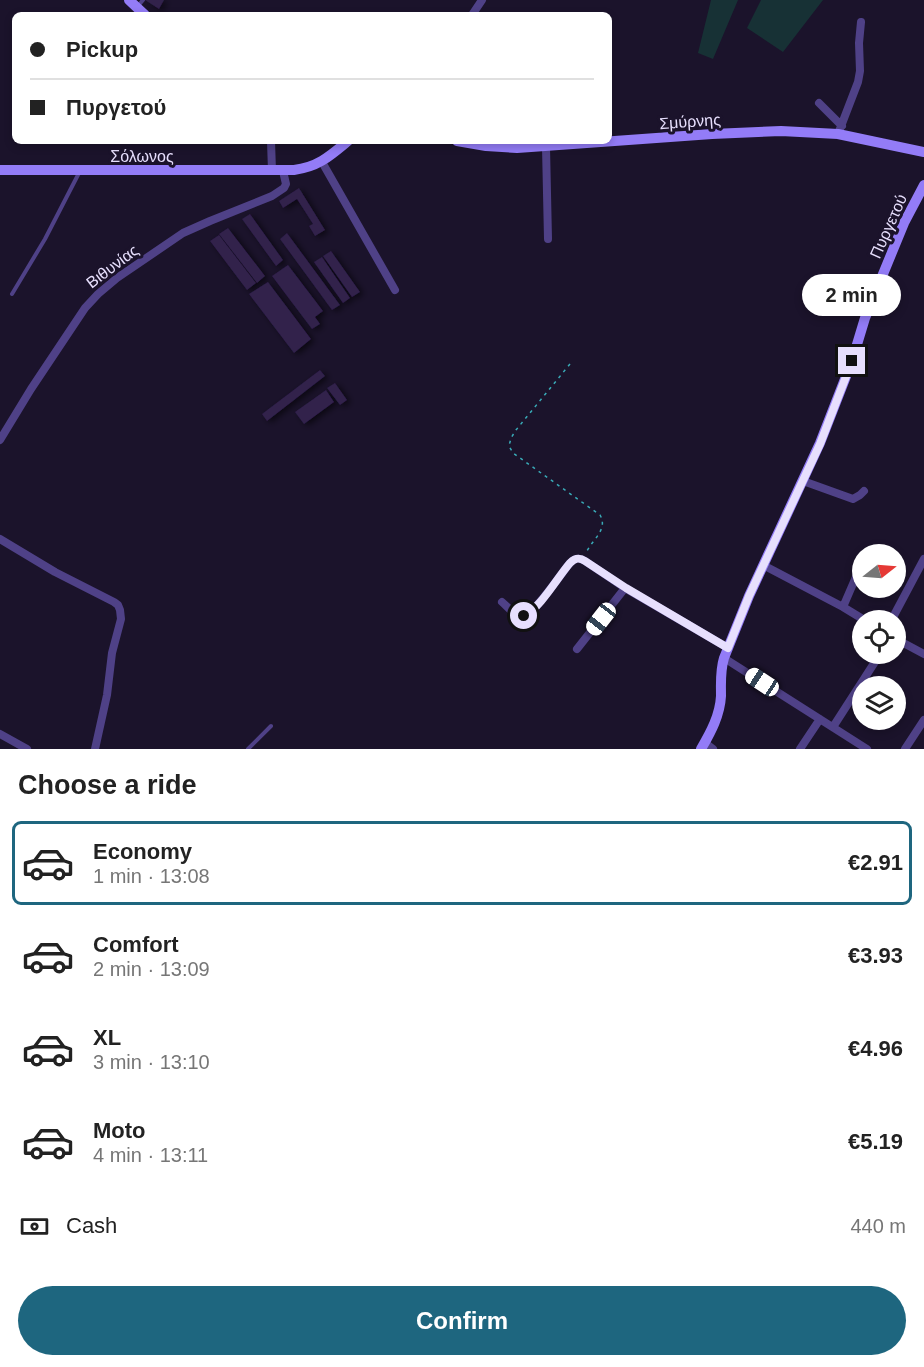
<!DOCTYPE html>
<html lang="en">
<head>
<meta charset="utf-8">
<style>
	:root { --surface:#fff; --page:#f2f2f2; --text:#222; --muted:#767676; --line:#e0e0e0; --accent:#1e667f }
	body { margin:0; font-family:Arial,sans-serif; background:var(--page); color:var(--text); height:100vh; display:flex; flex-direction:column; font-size:22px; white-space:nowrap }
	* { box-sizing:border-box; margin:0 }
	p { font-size:20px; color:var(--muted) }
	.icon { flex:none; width:33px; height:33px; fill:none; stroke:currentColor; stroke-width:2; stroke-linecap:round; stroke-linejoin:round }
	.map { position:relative; height:749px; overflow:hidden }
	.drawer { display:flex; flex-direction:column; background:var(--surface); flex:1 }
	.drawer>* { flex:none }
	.guide { position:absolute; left:12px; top:12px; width:600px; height:132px; border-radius:9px; box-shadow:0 3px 9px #0003; display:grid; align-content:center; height:132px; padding:0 18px; background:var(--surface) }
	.needle { width:39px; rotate:73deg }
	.buttons { position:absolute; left:852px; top:544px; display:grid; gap:12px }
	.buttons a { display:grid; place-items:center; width:54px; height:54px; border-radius:50%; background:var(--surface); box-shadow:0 3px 9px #0003; font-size:30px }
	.end { position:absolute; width:27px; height:27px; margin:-14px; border:8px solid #e7dffd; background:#111; box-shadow:0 0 0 3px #111 }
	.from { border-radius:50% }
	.bubble { position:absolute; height:42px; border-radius:21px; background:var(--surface); box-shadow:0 3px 9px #0003; font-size:20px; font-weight:700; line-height:42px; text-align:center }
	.car { position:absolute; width:18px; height:36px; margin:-18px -9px; border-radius:8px; box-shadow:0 0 4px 2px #0007; background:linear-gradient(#fff 24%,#345 0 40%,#fff 0 76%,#345 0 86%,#fff 0) }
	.guide b { display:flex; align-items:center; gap:21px; height:57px; font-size:22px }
	.guide b+b { border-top:2px solid var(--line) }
	.guide i { width:15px; height:15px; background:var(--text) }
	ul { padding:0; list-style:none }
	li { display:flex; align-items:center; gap:18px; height:84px; margin:0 12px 9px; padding:0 6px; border:3px solid transparent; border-radius:9px }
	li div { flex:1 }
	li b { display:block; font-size:22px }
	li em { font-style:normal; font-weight:700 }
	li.on { border-color:var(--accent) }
	li>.icon { width:54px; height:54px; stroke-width:1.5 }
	h2 { padding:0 18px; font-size:27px; line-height:72px }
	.pay { display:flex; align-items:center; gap:15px; height:66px; padding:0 18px; font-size:22px }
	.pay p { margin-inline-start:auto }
	.cta { display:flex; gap:12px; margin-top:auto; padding:12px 18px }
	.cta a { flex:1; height:69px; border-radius:36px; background:var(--accent); color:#fff; font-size:24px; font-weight:700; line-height:69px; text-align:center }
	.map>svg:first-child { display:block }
	.green { fill:#173135 }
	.building { fill:#30204b; filter:url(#shadow) }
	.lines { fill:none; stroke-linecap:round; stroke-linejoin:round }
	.path { stroke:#39aab7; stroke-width:1.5; stroke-dasharray:3 4.5; stroke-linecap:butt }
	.lane { stroke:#4f4187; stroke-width:4 }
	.street { stroke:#4f4187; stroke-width:8 }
	.secondary { stroke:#937cf7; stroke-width:10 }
	.route { stroke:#e7dffd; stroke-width:8 }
	.labels { text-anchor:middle; stroke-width:6; stroke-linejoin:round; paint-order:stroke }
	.street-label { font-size:16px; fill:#e7dffd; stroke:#1b132b }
</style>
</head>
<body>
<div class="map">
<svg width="924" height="749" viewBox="0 0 924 749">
	<defs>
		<filter id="shadow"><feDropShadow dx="3.5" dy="2" stdDeviation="3" flood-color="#0009"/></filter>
	</defs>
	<rect width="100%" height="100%" fill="#1b132b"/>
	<path class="green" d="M711,0H738L713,59L698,53Z
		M761,0H823L783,52L747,28Z"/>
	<path class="building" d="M145,0H164L159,9Z
		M299,188L325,230L315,236L309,226L313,224L297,199L283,208L279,201Z
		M250,214L283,260L276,266L242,219Z
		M228,228L265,276L257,283L219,234Z
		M287,233L340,305L332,310L280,239Z
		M219,235L256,283L247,290L210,241Z
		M331,251L360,292L352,297L323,256Z
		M322,257L350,298L343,303L314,262Z
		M288,265L323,311L315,317L320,324L312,329L272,276Z
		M268,282L311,339L294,353L249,294Z
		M320,370L325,376L267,421L262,414Z
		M335,383L347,400L340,405L327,388Z
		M326,390L334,402L304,424L295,412Z"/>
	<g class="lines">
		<path class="path" d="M570,364L516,430L511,438L509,446L513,453L600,515C608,529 594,538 587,551"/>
		<path class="lane" d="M137,7L143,0
			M12,294L45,239L80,171
			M248,749L271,726"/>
		<path class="street" d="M472,15L482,0
			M819,103L842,126
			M838,134L858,82L860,71L859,43L861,22
			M271,141L272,171
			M546,147L548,239
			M322,162L395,290
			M0,440L31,389L85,308L98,294L117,278L183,233L210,221L272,196L284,188L286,184L283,171
			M803,481L853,499L860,495L864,491
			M0,539L55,572L114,602L118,605L120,610L121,619L112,653L107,695L95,749
			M763,565L843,607L866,621
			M502,602C507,606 515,616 521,617C532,618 562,572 570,563C575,558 579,557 585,561L625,588L728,648
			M843,607L862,563
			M891,621L924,559
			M896,639L924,654
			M577,649L625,588
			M724,658L867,749
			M833,727L880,654
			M0,734L27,749
			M705,743L713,749
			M800,749L820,719
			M905,749L924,720"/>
		<path class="secondary" d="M129,0L145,15
			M457,141L486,146L517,148L712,134L781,131L838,134L924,152
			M0,170H294C318,167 330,156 348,141
			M701,749C711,732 720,715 721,696C721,682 720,671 724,658L749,596L820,443L852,361L865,318L904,223L924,185"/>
	</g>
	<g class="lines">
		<path class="route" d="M524,616C541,607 557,578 570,563C575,558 579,557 585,561L626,588L728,648L749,596L820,444L852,361"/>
	</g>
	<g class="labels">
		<g class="street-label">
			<text transform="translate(690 121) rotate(-4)" y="6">Σμύρνης</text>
			<text x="142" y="162">Σόλωνος</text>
			<text transform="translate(888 226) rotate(-66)" y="6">Πυργετού</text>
			<text transform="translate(112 266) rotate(-37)" y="6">Βιθυνίας</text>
		</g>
	</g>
</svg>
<div class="buttons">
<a><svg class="needle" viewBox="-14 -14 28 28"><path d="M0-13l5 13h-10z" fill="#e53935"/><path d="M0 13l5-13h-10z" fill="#767676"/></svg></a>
<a><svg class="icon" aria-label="locate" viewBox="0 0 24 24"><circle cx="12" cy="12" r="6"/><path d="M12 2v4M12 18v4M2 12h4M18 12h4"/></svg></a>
<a><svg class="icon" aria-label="layers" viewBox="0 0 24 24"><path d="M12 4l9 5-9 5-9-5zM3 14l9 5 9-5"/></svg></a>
</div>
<i class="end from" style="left:524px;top:616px"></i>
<i class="end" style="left:852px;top:361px"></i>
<div class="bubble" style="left:802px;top:274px;width:99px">2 min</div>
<i class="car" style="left:601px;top:619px;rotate:218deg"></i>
<i class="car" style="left:762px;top:682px;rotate:303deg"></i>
<div class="guide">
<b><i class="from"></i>Pickup</b>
<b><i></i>Πυργετού</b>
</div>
</div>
<section class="drawer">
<h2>Choose a ride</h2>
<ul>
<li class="on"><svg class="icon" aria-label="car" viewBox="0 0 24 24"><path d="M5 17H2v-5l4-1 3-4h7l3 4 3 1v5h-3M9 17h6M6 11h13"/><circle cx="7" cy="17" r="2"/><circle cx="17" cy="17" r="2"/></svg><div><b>Economy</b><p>1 min · 13:08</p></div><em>€2.91</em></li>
<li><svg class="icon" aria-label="car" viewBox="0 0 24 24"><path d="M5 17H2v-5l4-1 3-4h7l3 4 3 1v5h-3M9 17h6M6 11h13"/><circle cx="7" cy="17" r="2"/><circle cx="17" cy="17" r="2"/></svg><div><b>Comfort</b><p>2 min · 13:09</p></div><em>€3.93</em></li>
<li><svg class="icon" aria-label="car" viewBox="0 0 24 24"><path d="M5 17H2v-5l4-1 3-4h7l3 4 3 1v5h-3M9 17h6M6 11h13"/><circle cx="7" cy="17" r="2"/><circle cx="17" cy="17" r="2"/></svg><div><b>XL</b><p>3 min · 13:10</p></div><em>€4.96</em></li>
<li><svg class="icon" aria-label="car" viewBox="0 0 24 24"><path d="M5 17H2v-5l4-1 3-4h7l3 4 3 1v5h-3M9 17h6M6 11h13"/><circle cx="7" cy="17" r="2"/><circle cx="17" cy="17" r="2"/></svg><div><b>Moto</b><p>4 min · 13:11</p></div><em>€5.19</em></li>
</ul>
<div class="pay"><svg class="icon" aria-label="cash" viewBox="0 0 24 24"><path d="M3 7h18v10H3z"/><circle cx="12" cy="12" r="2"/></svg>Cash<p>440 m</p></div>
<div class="cta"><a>Confirm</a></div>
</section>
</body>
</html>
